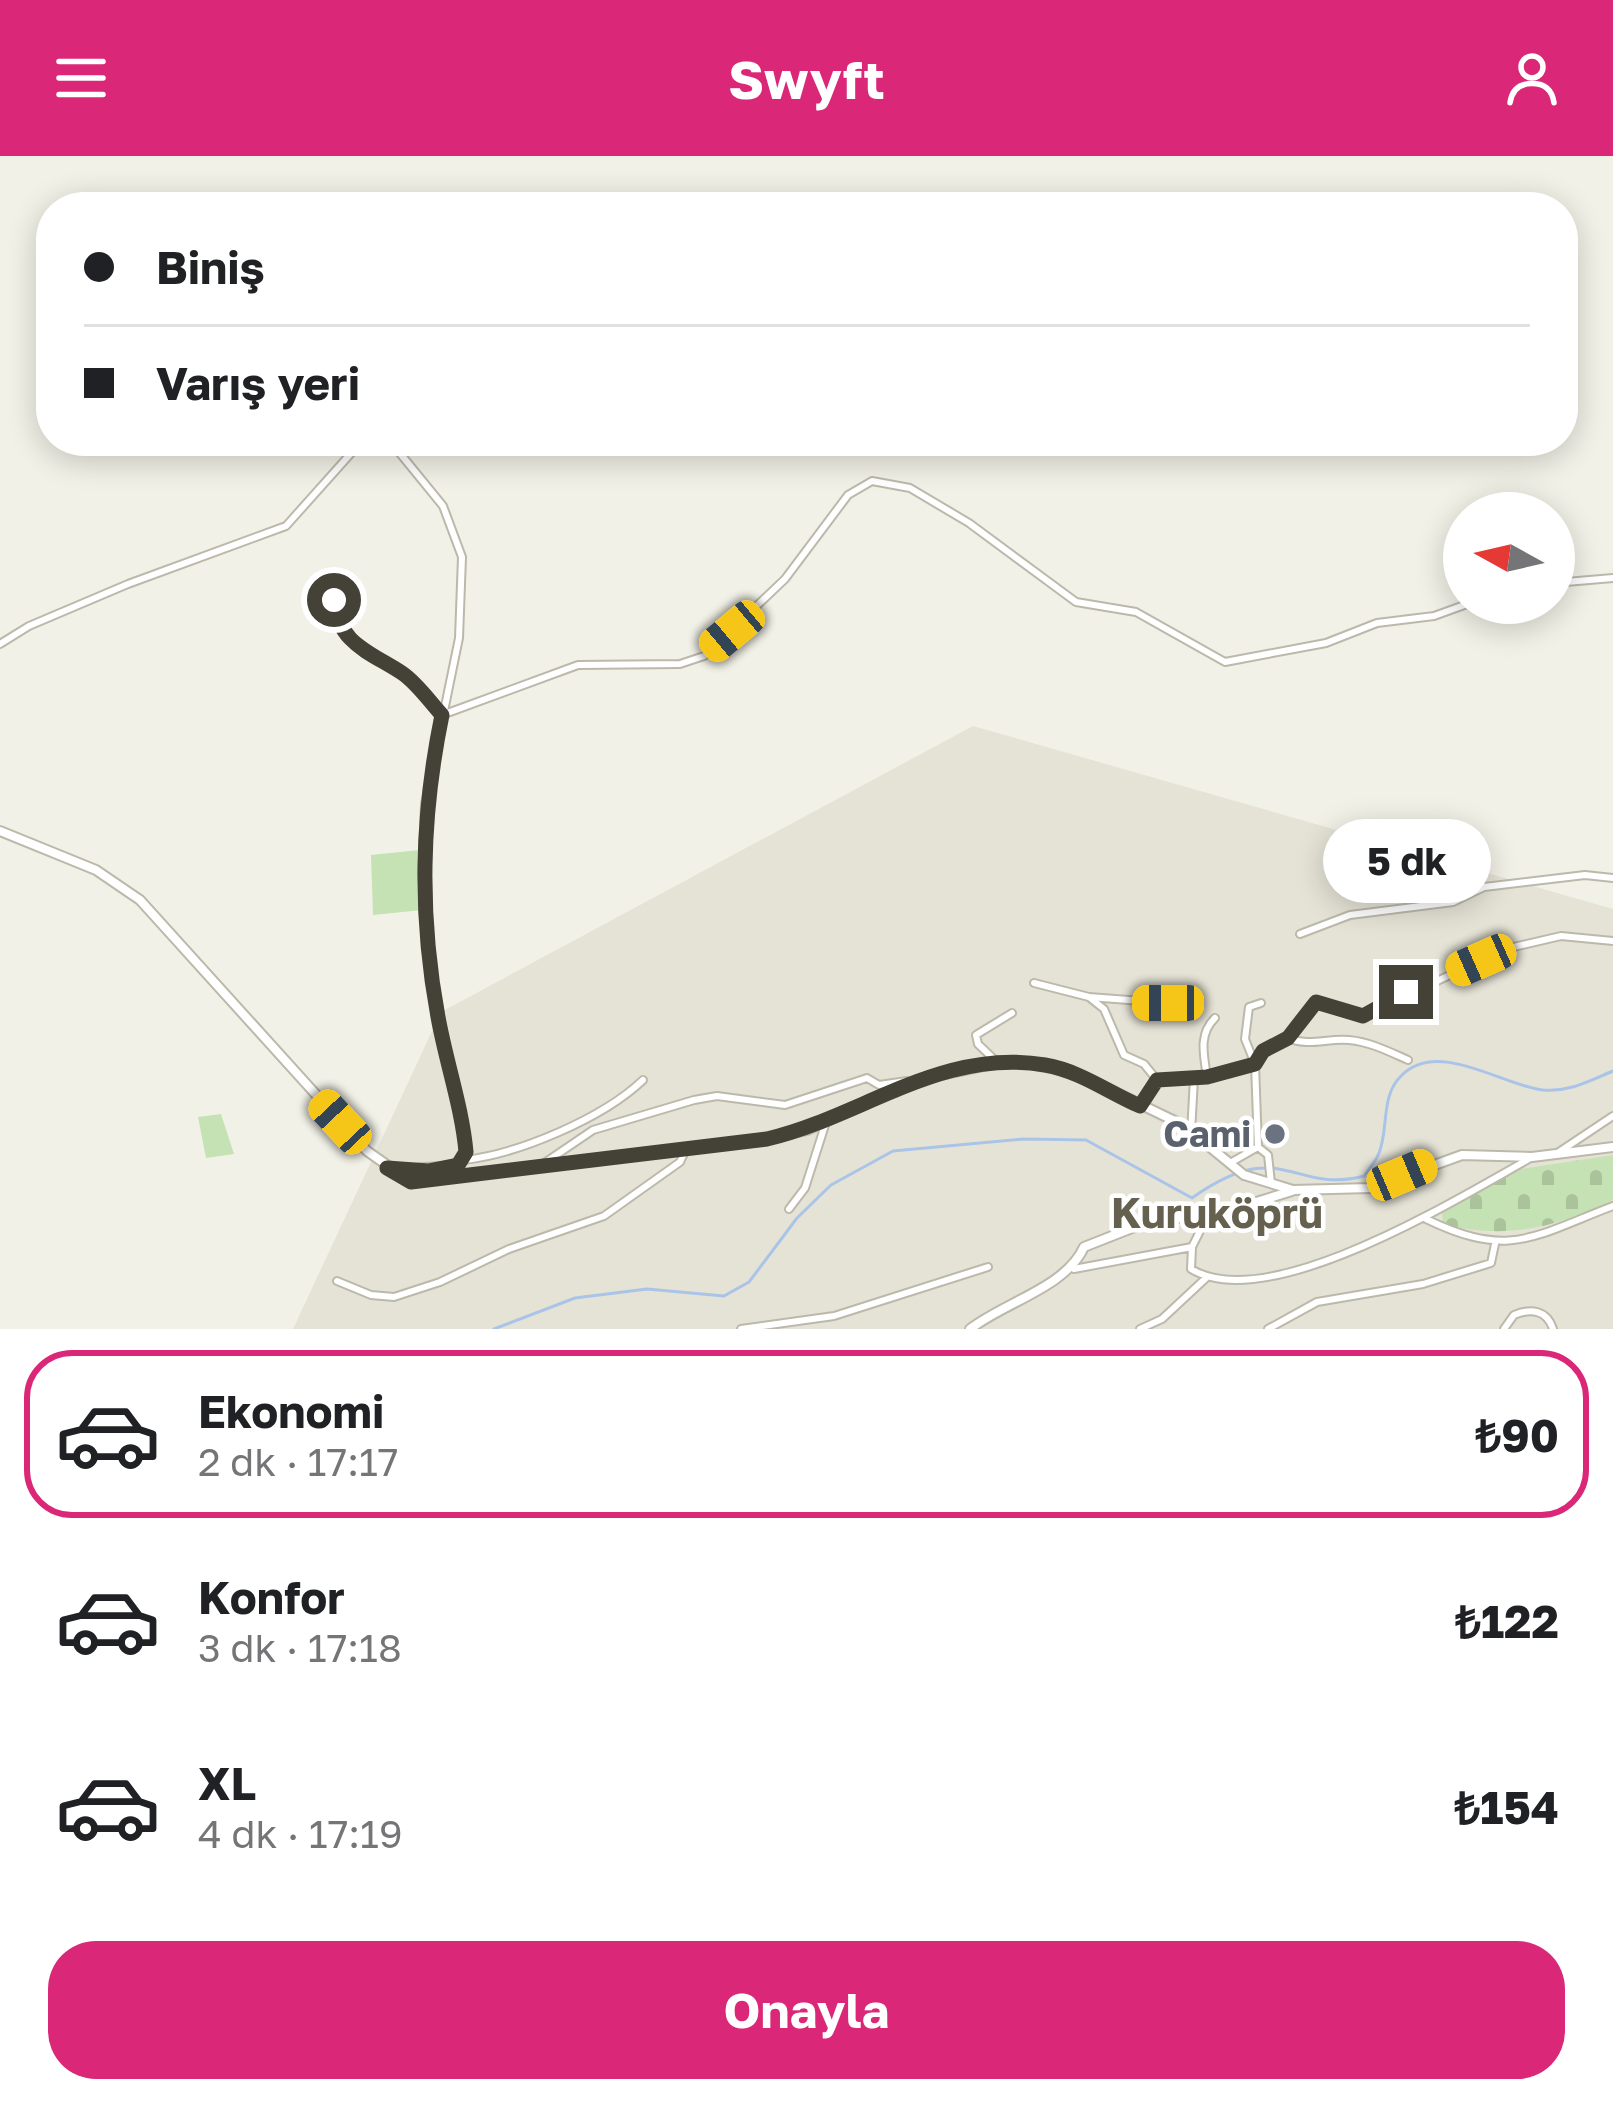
<!DOCTYPE html>
<html lang="tr">
<head>
<meta charset="utf-8">
<style>
	:root { --surface:#fff; --page:#f2f2f2; --text:#202124; --muted:#757577; --line:#e0e0e0; --accent:#db2777 }
	body { margin:0; font-family:"Golos Text",sans-serif; background:var(--page); color:var(--text); height:100vh; display:flex; flex-direction:column; font-size:45px; white-space:nowrap }
	* { box-sizing:border-box; margin:0 }
	p { font-size:39px; color:var(--muted) }
	.icon { flex:none; width:66px; height:66px; fill:none; stroke:currentColor; stroke-width:2; stroke-linecap:round; stroke-linejoin:round }
	.map { position:relative; height:1173px; overflow:hidden }
	.panel { display:flex; flex-direction:column; background:var(--surface); flex:1 }
	.panel>* { flex:none }
	.banner { position:absolute; left:36px; top:36px; width:1542px; height:264px; border-radius:48px; box-shadow:0 6px 30px #0003; display:grid; align-content:center; height:264px; padding:0 48px; background:var(--surface) }
	.needle { width:78px; rotate:278deg }
	.fabs { position:absolute; left:1443px; top:336px; display:grid; gap:24px }
	.fabs a { display:grid; place-items:center; width:132px; height:132px; border-radius:50%; background:var(--surface); box-shadow:0 6px 30px #0003; font-size:60px }
	.end { position:absolute; width:54px; height:54px; margin:-27px; border:15px solid #444137; background:#fff; box-shadow:0 0 0 6px #fff }
	.from { border-radius:50% }
	.bubble { position:absolute; height:84px; border-radius:42px; background:var(--surface); box-shadow:0 6px 30px #0003; font-size:39px; font-weight:700; line-height:84px; text-align:center }
	.car { position:absolute; width:36px; height:72px; margin:-36px -18px; border-radius:15px; box-shadow:0 0 9px 3px #0007; background:linear-gradient(#f5c518 24%,#345 0 40%,#f5c518 0 76%,#345 0 86%,#f5c518 0) }
	.banner b { display:flex; align-items:center; gap:42px; height:114px; font-size:45px }
	.banner b+b { border-top:3px solid var(--line) }
	.banner i { width:30px; height:30px; background:var(--text) }
	ul { padding:21px 0 0; list-style:none }
	li { display:flex; align-items:center; gap:36px; height:168px; margin:0 24px 18px; padding:0 24px; border:6px solid transparent; border-radius:48px }
	li div { flex:1 }
	li b { display:block; font-size:45px }
	li em { font-style:normal; font-weight:700 }
	li.on { border-color:var(--accent) }
	li>.icon { width:108px; height:108px; stroke-width:1.5 }
	.primary-button { display:flex; gap:24px; margin-top:auto; padding:24px 48px }
	.primary-button a { flex:1; height:138px; border-radius:48px; background:var(--accent); color:#fff; font-size:48px; font-weight:700; line-height:138px; text-align:center }
	header { display:flex; justify-content:space-between; align-items:center; height:156px; padding:0 48px; background:var(--accent); color:#fff; font-size:54px; font-weight:700 }
	.map>svg:first-child { display:block }
	.residential { fill:#e5e3d6 }
	.grass { fill:#c5e2b4 }
	.cemetery { fill:url(#cemetery-stones) }
	.lines { fill:none; stroke-linecap:round; stroke-linejoin:round }
	.stream { stroke:#aac4e8; stroke-width:3 }
	.minor-casing { stroke:#bcb9ab; stroke-width:10 }
	.tertiary-casing { stroke:#bcb9ab; stroke-width:12 }
	.minor { stroke:#fff; stroke-width:6 }
	.tertiary { stroke:#fff; stroke-width:8 }
	.route { stroke:#444137; stroke-width:15 }
	.worship-dot { fill:#6b7280; stroke:#fff; stroke-width:4.5 }
	.labels { text-anchor:middle; stroke-width:9; stroke-linejoin:round; paint-order:stroke }
	.worship-label { font-size:36px; font-weight:bold; fill:#5b616d; stroke:#fff; text-anchor:end }
	.quarter-label { font-size:42px; font-weight:bold; fill:#66614f; stroke:#fff }
</style>
</head>
<body>
<header><svg class="icon" aria-label="menu" viewBox="0 0 24 24"><path d="M4 6h16M4 12h16M4 18h16"/></svg>Swyft<svg class="icon" aria-label="person" viewBox="0 0 24 24"><circle cx="12" cy="8" r="4"/><path d="M4 21q1-7 8-7t8 7"/></svg></header>
<div class="map">
<svg width="1613" height="1173" viewBox="0 0 1613 1173">
	<defs>
		<pattern id="cemetery-stones" width="16" height="16" patternUnits="userSpaceOnUse" patternTransform="scale(3)"><rect width="16" height="16" fill="#c5e2b4"/><path d="M2 7V4a2 2 0 0 1 4 0v3zM10 15v-3a2 2 0 0 1 4 0v3z" fill="#aac39b"/></pattern>
	</defs>
	<rect width="100%" height="100%" fill="#f2f1e7"/>
	<path class="residential" d="M973,570L1613,753V1173H293L441,856Z"/>
	<path class="grass" d="M420,694L422,754L373,759L371,699Z
		M221,958L234,998L206,1002L198,961Z"/>
	<path class="cemetery" d="M1613,999V1044C1555,1072 1506,1084 1443,1068L1442,1055L1521,1013Z"/>
	<g class="lines">
		<path class="stream" d="M494,1173L575,1142L647,1133L724,1140L749,1126L797,1062L831,1029L893,995L1024,983L1086,984L1192,1042C1283,978 1292,1039 1364,1020C1368,1014 1376,1005 1379,997C1389,973 1380,939 1402,919C1439,883 1503,930 1543,934C1570,936 1589,925 1613,915"/>
		<defs>
			<path id="minor" d="M390,285L443,350L462,401L459,482L425,648L423,697L429,804L467,996L458,1009L392,1013
				M337,427C326,481 366,492 402,517C417,528 430,546 442,559L578,509L680,508L704,500L785,423L848,339L872,325L910,332L969,367L1076,446L1136,456L1225,506L1326,487L1377,467L1434,460L1470,447
				M1554,427L1613,422
				M0,488L29,470L128,428L286,370L362,285
				M1300,778L1350,759L1453,746L1484,731L1585,719L1613,722
				M1034,827L1089,841
				M1287,882C1310,891 1326,882 1349,884C1370,886 1388,895 1408,904
				M998,907L978,888L976,879L1012,857
				M1207,921C1204,900 1198,878 1215,862
				M1157,924L1144,908L1124,899L1104,853L1089,841L1168,847
				M1140,950L1157,924L1207,921L1255,908L1245,883L1249,851L1261,847
				M1191,977L1194,922
				M1559,996L1613,960
				M464,1004C519,998 603,962 643,924
				M1230,1007L1258,991
				M540,1010L593,974L694,944L717,940L785,949L867,922L879,929L907,925
				M1271,1027L1268,999L1258,991L1255,908L1263,895L1287,882L1317,846L1363,860L1505,793L1561,780L1613,785
				M789,1053L805,1032L826,966
				M1206,1063L1192,1091L1191,1113C1268,1160 1457,1043 1529,1003
				M1426,1063C1509,1103 1532,1081 1613,1050
				M1074,1113L1192,1091
				M337,1125L371,1139L394,1141L440,1126L509,1093L604,1060L680,1006L686,993
				M741,1173L834,1160L988,1111
				M1140,1173L1162,1163L1206,1122
				M1268,1173L1317,1146L1423,1128L1491,1107L1495,1088
				M1504,1173L1514,1159C1531,1152 1547,1154 1553,1173"/>
			<path id="tertiary" d="M0,675L96,714L140,744L367,995L411,1026L767,983L807,974L917,924L1003,906L1045,909L1082,920L1183,969L1244,1019L1293,1034L1371,1032L1462,999L1532,1001L1613,991
				M970,1173C1007,1145 1066,1131 1084,1091L1160,1061L1206,1063L1241,1058L1253,1047L1292,1035"/>
		</defs>
		<use href="#minor" class="minor-casing"/>
		<use href="#tertiary" class="tertiary-casing"/>
		<use href="#minor" class="minor"/>
		<use href="#tertiary" class="tertiary"/>
	</g>
	<g class="lines">
		<path class="route" d="M334,444C338,488 370,496 402,517C417,527 430,546 442,559C421,661 419,758 438,861C446,906 462,951 466,996L458,1009L428,1015L387,1012L411,1026L767,983C861,961 943,891 1045,909C1080,915 1108,936 1140,950L1157,924L1207,921L1255,908L1263,895L1288,882L1316,846L1363,860L1406,836"/>
	</g>
	<circle class="worship-dot" cx="1275" cy="978" r="12"/>
	<g class="labels">
		<g class="worship-label">
			<text x="1251" y="991">Cami</text>
		</g>
		<g class="quarter-label">
			<text x="1217" y="1072">Kuruköprü</text>
		</g>
	</g>
</svg>
<div class="fabs">
<a><svg class="needle" viewBox="-14 -14 28 28"><path d="M0-13l5 13h-10z" fill="#e53935"/><path d="M0 13l5-13h-10z" fill="#757577"/></svg></a>
</div>
<i class="end from" style="left:334px;top:444px"></i>
<i class="end" style="left:1406px;top:836px"></i>
<div class="bubble" style="left:1323px;top:663px;width:168px">5 dk</div>
<i class="car" style="left:732px;top:475px;rotate:230deg"></i>
<i class="car" style="left:1481px;top:804px;rotate:246deg"></i>
<i class="car" style="left:1168px;top:847px;rotate:270deg"></i>
<i class="car" style="left:340px;top:966px;rotate:317deg"></i>
<i class="car" style="left:1402px;top:1019px;rotate:67deg"></i>
<div class="banner">
<b><i class="from"></i>Biniş</b>
<b><i></i>Varış yeri</b>
</div>
</div>
<section class="panel">
<ul>
<li class="on"><svg class="icon" aria-label="car" viewBox="0 0 24 24"><path d="M5 17H2v-5l4-1 3-4h7l3 4 3 1v5h-3M9 17h6M6 11h13"/><circle cx="7" cy="17" r="2"/><circle cx="17" cy="17" r="2"/></svg><div><b>Ekonomi</b><p>2 dk · 17:17</p></div><em>₺90</em></li>
<li><svg class="icon" aria-label="car" viewBox="0 0 24 24"><path d="M5 17H2v-5l4-1 3-4h7l3 4 3 1v5h-3M9 17h6M6 11h13"/><circle cx="7" cy="17" r="2"/><circle cx="17" cy="17" r="2"/></svg><div><b>Konfor</b><p>3 dk · 17:18</p></div><em>₺122</em></li>
<li><svg class="icon" aria-label="car" viewBox="0 0 24 24"><path d="M5 17H2v-5l4-1 3-4h7l3 4 3 1v5h-3M9 17h6M6 11h13"/><circle cx="7" cy="17" r="2"/><circle cx="17" cy="17" r="2"/></svg><div><b>XL</b><p>4 dk · 17:19</p></div><em>₺154</em></li>
</ul>
<div class="primary-button"><a>Onayla</a></div>
</section>
</body>
</html>
